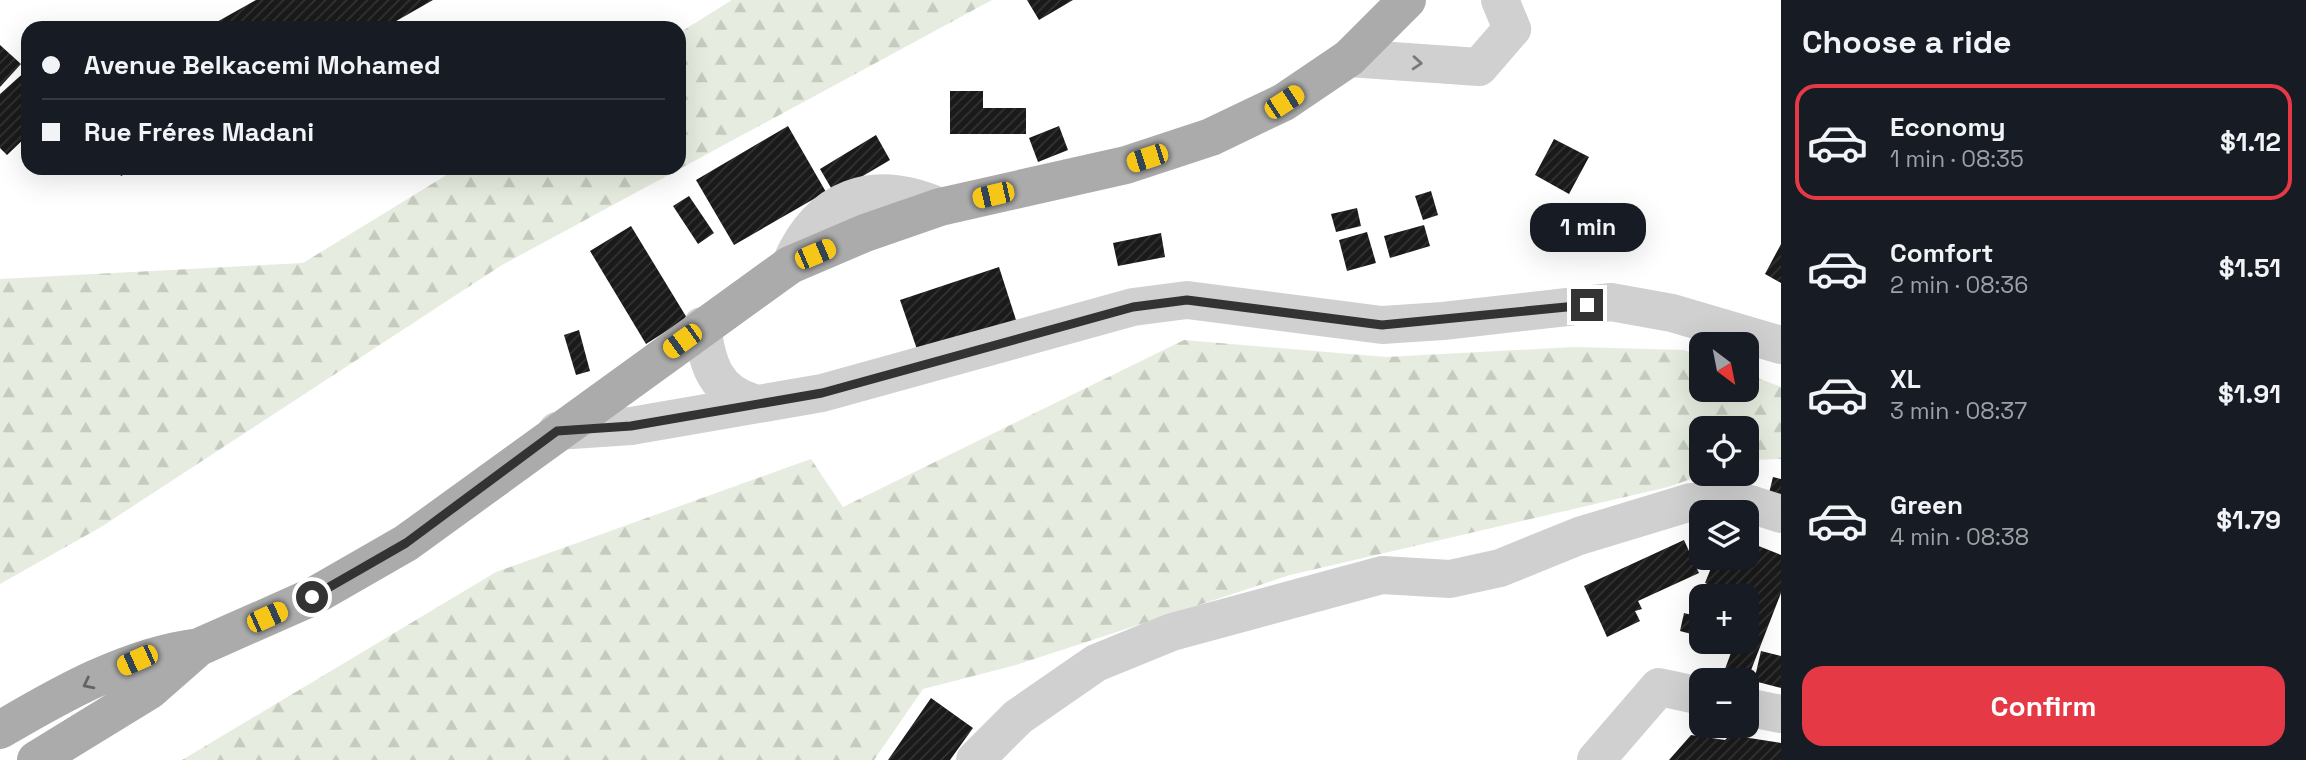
<!DOCTYPE html>
<html lang="en">
<head>
<meta charset="utf-8">
<style>
	:root { --surface:#171b24; --page:#242831; --text:#f1f3f6; --muted:#9ea1a6; --line:#363941; --accent:#e63946 }
	body { margin:0; font-family:"Space Grotesk",sans-serif; background:var(--page); color:var(--text); height:100vh; display:flex; flex-direction:column; font-size:26px; white-space:nowrap }
	* { box-sizing:border-box; margin:0 }
	p { font-size:23px; color:var(--muted) }
	.icon { flex:none; width:38px; height:38px; fill:none; stroke:currentColor; stroke-width:2; stroke-linecap:round; stroke-linejoin:round }
	.map { position:relative; flex:1; overflow:hidden }
	.side { display:flex; flex-direction:column; background:var(--surface); width:525px }
	.side>* { flex:none }
	.banner { position:absolute; left:21px; top:21px; width:665px; height:154px; border-radius:21px; box-shadow:0 7px 28px #0002; display:grid; align-content:center; height:154px; padding:0 21px; background:var(--surface) }
	.needle { width:46px; rotate:148deg }
	.fabs { position:absolute; left:1689px; top:332px; display:grid; gap:14px }
	.fabs a { display:grid; place-items:center; width:70px; height:70px; border-radius:14px; background:var(--surface); box-shadow:0 7px 28px #0002; font-size:35px }
	.end { position:absolute; width:32px; height:32px; margin:-16px; border:9px solid #333; background:#fff; box-shadow:0 0 0 4px #fff }
	.from { border-radius:50% }
	.bubble { position:absolute; height:49px; border-radius:21px; background:var(--surface); box-shadow:0 7px 28px #0002; font-size:23px; font-weight:700; line-height:49px; text-align:center }
	.car { position:absolute; width:21px; height:42px; margin:-21px -10px; border-radius:9px; box-shadow:0 0 5px 2px #0007; background:linear-gradient(#f5c518 24%,#345 0 40%,#f5c518 0 76%,#345 0 86%,#f5c518 0) }
	.banner b { display:flex; align-items:center; gap:24px; height:66px; font-size:26px }
	.banner b+b { border-top:2px solid var(--line) }
	.banner i { width:18px; height:18px; background:var(--text) }
	ul { padding:0; list-style:none }
	li { display:flex; align-items:center; gap:21px; height:116px; margin:0 14px 10px; padding:0 7px; border:4px solid transparent; border-radius:21px }
	li div { flex:1 }
	li b { display:block; font-size:26px }
	li em { font-style:normal; font-weight:700 }
	li.current { border-color:var(--accent) }
	li>.icon { width:63px; height:63px; stroke-width:1.5 }
	h2 { padding:0 21px; font-size:32px; line-height:84px }
	.cta { display:flex; gap:14px; margin-top:auto; padding:14px 21px }
	.cta a { flex:1; height:80px; border-radius:21px; background:var(--accent); color:#fff; font-size:28px; font-weight:700; line-height:80px; text-align:center }
	main { display:flex; flex:1; min-height:0 }
	.map>svg:first-child { display:block }
	.forest { fill:url(#forest-firs) }
	.building { fill:url(#building-hatch) }
	.lines { fill:none; stroke-linecap:round; stroke-linejoin:round }
	.minor { stroke:#d0d0d0; stroke-width:38 }
	.major { stroke:#ababab; stroke-width:38 }
	.oneway { stroke:#7a7a7a }
	.oneway2 { stroke:#636363 }
	.route { stroke:#333; stroke-width:9 }
</style>
</head>
<body>
<main>
<div class="map">
<svg width="1781" height="760" viewBox="0 0 1781 760">
	<defs>
		<pattern id="forest-firs" width="22" height="20" patternUnits="userSpaceOnUse" patternTransform="scale(1.75)"><rect width="22" height="20" fill="#e6ecdf"/><path d="M5 1l3.5 6h-7zM16 11l3.5 6h-7z" fill="#c6cbc0"/></pattern>
		<pattern id="building-hatch" width="6" height="6" patternUnits="userSpaceOnUse" patternTransform="scale(1.75)"><rect width="6" height="6" fill="#1a1a1a"/><path d="M-1 1l2-2M0 6l6-6M5 7l2-2" fill="none" stroke="#333"/></pattern>
	</defs>
	<rect width="100%" height="100%" fill="#fff"/>
	<path class="forest" d="M732,0H992L502,265L101,527L0,584V279L303,263L458,168H679V33Z
		M1184,340L1386,357L1574,347L1684,350L1701,356V390H1746L1747,374L1781,387V459L1747,460L1746,429H1701V474H1705L1668,487L1290,575L1016,665L923,689L874,760H182L496,572L811,459L843,507Z"/>
	<path class="building" d="M256,0H433L384,28H206Z
		M1027,0H1073L1039,20Z
		M0,45L21,64L0,87Z
		M28,69V135L7,155L0,148V94Z
		M950,91H983V108H1026V134H950Z
		M788,126L826,192L734,245L696,180Z
		M1059,126L1068,150L1038,162L1029,138Z
		M876,135L890,160L834,193L820,169Z
		M1554,139L1589,157L1569,194L1535,175Z
		M117,168H136L121,176Z
		M1431,191L1438,215L1423,220L1415,196Z
		M689,196L714,233L698,244L673,206Z
		M1357,208L1361,226L1336,232L1331,214Z
		M1424,225L1430,246L1390,258L1384,236Z
		M631,226L687,318L646,344L590,251Z
		M1367,232L1376,263L1347,271L1339,240Z
		M1161,233L1165,257L1118,266L1113,243Z
		M1781,244V283L1765,274Z
		M999,267L1017,323L919,355L900,300Z
		M579,330L590,371L576,375L564,335Z
		M1773,477L1781,479V509L1766,505Z
		M1684,540L1699,573L1638,601L1642,609L1635,611L1640,621L1607,637L1584,586Z
		M1746,541L1781,555V593L1748,678L1725,669L1735,642H1746V597H1708L1712,586L1705,583L1715,558H1746Z
		M1684,613L1700,617L1695,635L1680,631Z
		M1761,651L1781,656V688L1754,681Z
		M931,698L973,728L950,760H888Z
		M1691,735L1725,740L1730,735L1781,743V760H1669Z"/>
	<g class="lines">
		<path class="minor" d="M1349,58L1479,67L1512,29L1500,0
			M790,265C819,197 872,177 940,207
			M702,326C707,364 715,392 754,403
			M557,431L631,426L822,393L1133,307L1187,300L1382,325L1443,321L1611,302L1672,313L1781,345
			M1746,707L1781,714
			M975,760L1018,717L1096,663L1172,632L1382,575L1450,579L1500,568L1579,536L1691,502L1750,504L1781,514
			M1596,760L1659,687L1701,696"/>
		<path class="major" d="M0,730C61,694 128,656 199,647L312,597L406,543L790,265L865,233L940,207L1126,165L1211,137L1284,102L1349,58L1407,0
			M36,760L150,690L199,647"/>
	</g>
	<defs><path id="oneway-chevron" d="M-2-3.5L2.5 0L-2 3.5" fill="none" stroke-width="1.6" stroke-linecap="round" stroke-linejoin="round" transform="scale(1.75)"/></defs>
	<use class="oneway" href="#oneway-chevron" transform="translate(1417 63) rotate(4)"/>
	<use class="oneway2" href="#oneway-chevron" transform="translate(88 684) rotate(153)"/>
	<g class="lines">
		<path class="route" d="M312,597L406,543L557,431L631,426L822,393L1133,307L1187,300L1382,325L1587,305"/>
	</g>
</svg>
<div class="fabs">
<a><svg class="needle" viewBox="-14 -14 28 28"><path d="M0-13l5 13h-10z" fill="#e53935"/><path d="M0 13l5-13h-10z" fill="#9ea1a6"/></svg></a>
<a><svg class="icon" aria-label="locate" viewBox="0 0 24 24"><circle cx="12" cy="12" r="6"/><path d="M12 2v4M12 18v4M2 12h4M18 12h4"/></svg></a>
<a><svg class="icon" aria-label="layers" viewBox="0 0 24 24"><path d="M12 4l9 5-9 5-9-5zM3 14l9 5 9-5"/></svg></a>
<a>+</a>
<a>−</a>
</div>
<i class="end from" style="left:312px;top:597px"></i>
<i class="end" style="left:1587px;top:305px"></i>
<div class="bubble" style="left:1530px;top:203px;width:116px">1 min</div>
<i class="car" style="left:1284px;top:102px;rotate:57deg"></i>
<i class="car" style="left:1147px;top:158px;rotate:252deg"></i>
<i class="car" style="left:993px;top:195px;rotate:257deg"></i>
<i class="car" style="left:815px;top:254px;rotate:67deg"></i>
<i class="car" style="left:682px;top:341px;rotate:234deg"></i>
<i class="car" style="left:267px;top:617px;rotate:66deg"></i>
<i class="car" style="left:137px;top:660px;rotate:246deg"></i>
<div class="banner">
<b><i class="from"></i>Avenue Belkacemi Mohamed</b>
<b><i></i>Rue Fréres Madani</b>
</div>
</div>
<section class="side">
<h2>Choose a ride</h2>
<ul>
<li class="current"><svg class="icon" aria-label="car" viewBox="0 0 24 24"><path d="M5 17H2v-5l4-1 3-4h7l3 4 3 1v5h-3M9 17h6M6 11h13"/><circle cx="7" cy="17" r="2"/><circle cx="17" cy="17" r="2"/></svg><div><b>Economy</b><p>1 min · 08:35</p></div><em>$1.12</em></li>
<li><svg class="icon" aria-label="car" viewBox="0 0 24 24"><path d="M5 17H2v-5l4-1 3-4h7l3 4 3 1v5h-3M9 17h6M6 11h13"/><circle cx="7" cy="17" r="2"/><circle cx="17" cy="17" r="2"/></svg><div><b>Comfort</b><p>2 min · 08:36</p></div><em>$1.51</em></li>
<li><svg class="icon" aria-label="car" viewBox="0 0 24 24"><path d="M5 17H2v-5l4-1 3-4h7l3 4 3 1v5h-3M9 17h6M6 11h13"/><circle cx="7" cy="17" r="2"/><circle cx="17" cy="17" r="2"/></svg><div><b>XL</b><p>3 min · 08:37</p></div><em>$1.91</em></li>
<li><svg class="icon" aria-label="car" viewBox="0 0 24 24"><path d="M5 17H2v-5l4-1 3-4h7l3 4 3 1v5h-3M9 17h6M6 11h13"/><circle cx="7" cy="17" r="2"/><circle cx="17" cy="17" r="2"/></svg><div><b>Green</b><p>4 min · 08:38</p></div><em>$1.79</em></li>
</ul>
<div class="cta"><a>Confirm</a></div>
</section>
</main>
</body>
</html>
